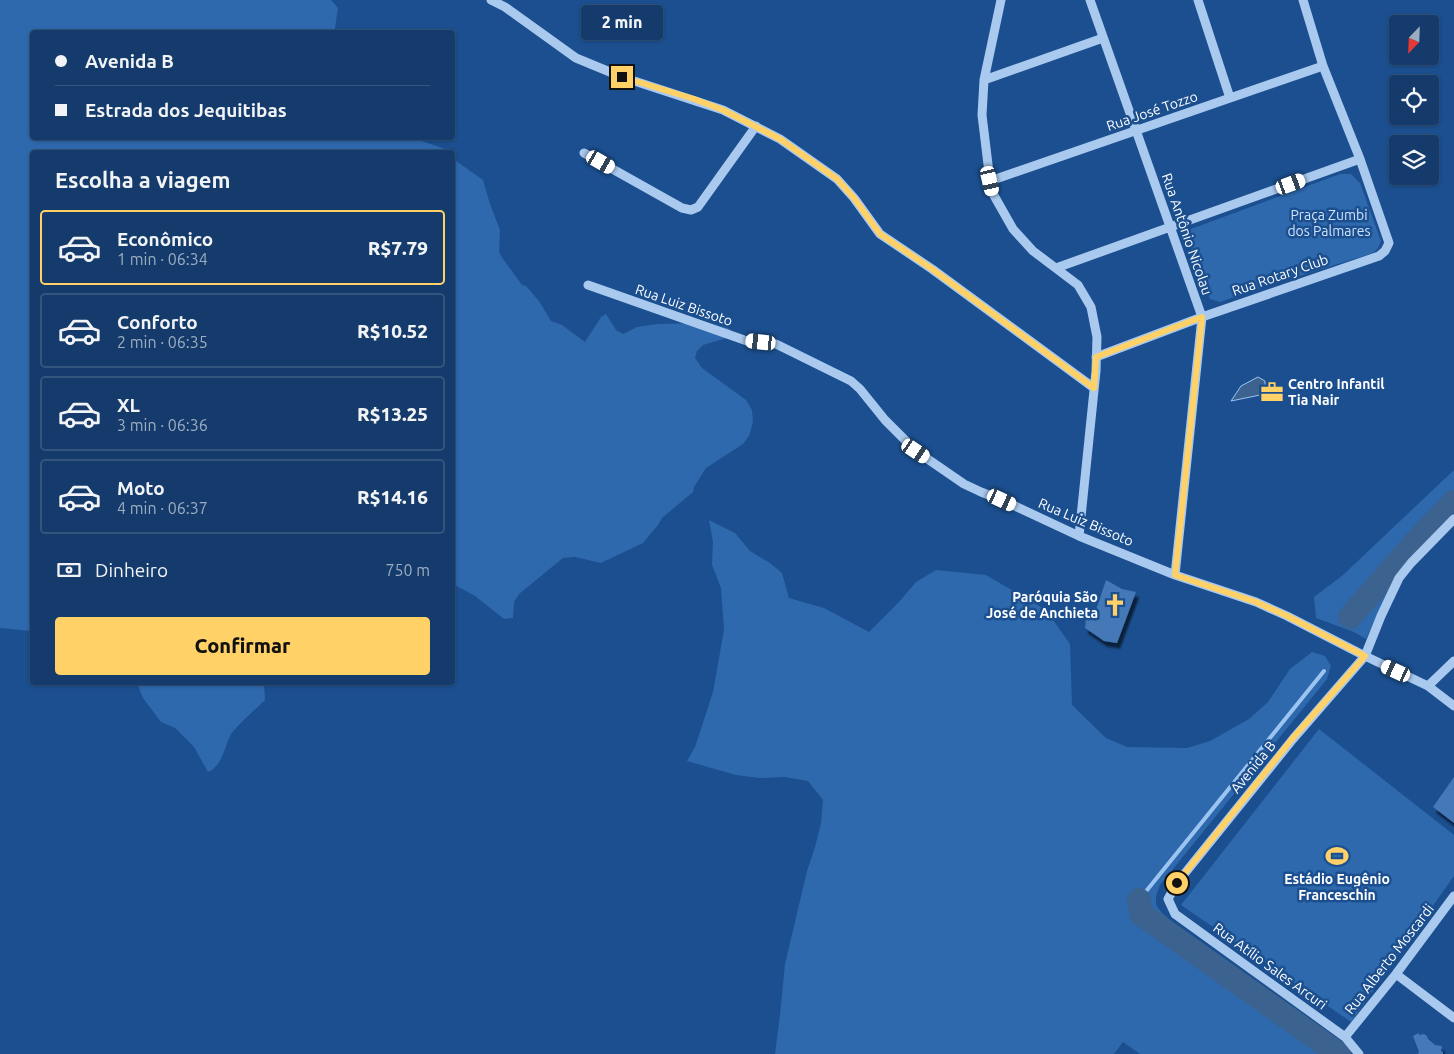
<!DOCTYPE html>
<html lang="pt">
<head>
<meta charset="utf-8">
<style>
	:root { --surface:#143b6b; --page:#214673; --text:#f1f3f6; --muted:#9dadc1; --line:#33557e; --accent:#ffd166 }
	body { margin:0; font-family:Ubuntu,sans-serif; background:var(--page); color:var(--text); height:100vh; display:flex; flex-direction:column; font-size:19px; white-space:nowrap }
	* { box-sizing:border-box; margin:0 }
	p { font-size:16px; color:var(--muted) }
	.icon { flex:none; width:28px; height:28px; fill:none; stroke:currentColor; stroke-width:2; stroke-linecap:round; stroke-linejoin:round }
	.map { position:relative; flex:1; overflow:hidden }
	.details { position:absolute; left:30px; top:150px; width:425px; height:535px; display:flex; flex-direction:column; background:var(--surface); border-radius:5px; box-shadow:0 1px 4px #0004,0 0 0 1px var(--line) }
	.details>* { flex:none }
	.banner { position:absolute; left:30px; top:30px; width:425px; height:110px; border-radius:5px; box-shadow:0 1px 4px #0004,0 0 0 1px var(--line); display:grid; align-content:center; height:110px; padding:0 25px; background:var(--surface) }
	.needle { width:32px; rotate:203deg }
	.buttons { position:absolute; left:1389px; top:15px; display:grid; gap:10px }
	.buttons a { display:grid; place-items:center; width:50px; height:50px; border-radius:5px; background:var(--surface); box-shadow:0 1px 4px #0004,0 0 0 1px var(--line); font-size:25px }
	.end { position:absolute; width:22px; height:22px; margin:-11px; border:6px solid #ffd166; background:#111; box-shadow:0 0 0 2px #111 }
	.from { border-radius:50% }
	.bubble { position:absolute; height:35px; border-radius:5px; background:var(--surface); box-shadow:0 1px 4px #0004,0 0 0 1px var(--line); font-size:16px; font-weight:800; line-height:35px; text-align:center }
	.car { position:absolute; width:15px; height:30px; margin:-15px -8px; border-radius:6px; box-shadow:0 0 4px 1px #0007; background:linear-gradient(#fff 24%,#345 0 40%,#fff 0 76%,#345 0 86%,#fff 0) }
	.banner b { display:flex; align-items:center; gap:18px; height:48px; font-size:19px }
	.banner b+b { border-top:1px solid var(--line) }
	.banner i { width:12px; height:12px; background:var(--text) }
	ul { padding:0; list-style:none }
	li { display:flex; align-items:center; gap:15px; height:75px; margin:0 10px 8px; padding:0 15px; border:2px solid var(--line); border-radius:5px }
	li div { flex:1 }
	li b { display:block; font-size:19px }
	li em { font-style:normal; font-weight:800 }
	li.on { border-color:var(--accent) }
	li>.icon { width:45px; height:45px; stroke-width:1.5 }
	h2 { padding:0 25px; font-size:22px; line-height:60px }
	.pay { display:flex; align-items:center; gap:12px; height:55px; padding:0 25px; font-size:19px }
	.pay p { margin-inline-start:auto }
	.cta { display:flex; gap:10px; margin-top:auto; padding:10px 25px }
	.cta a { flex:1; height:58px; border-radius:5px; background:var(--accent); color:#111; font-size:20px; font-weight:800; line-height:58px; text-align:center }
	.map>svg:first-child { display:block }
	.green { fill:#2e69ad }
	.water { fill:#3c6290; stroke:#9cc4f0 }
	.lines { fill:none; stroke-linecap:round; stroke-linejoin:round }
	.stream { stroke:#9cc4f0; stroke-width:4 }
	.river { stroke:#3c6290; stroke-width:24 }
	.building { fill:#4478b7; filter:url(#shadow) }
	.minor { stroke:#a9c9ee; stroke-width:9 }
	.route { stroke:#ffd166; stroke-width:6 }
	.labels { text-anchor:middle; stroke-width:5; stroke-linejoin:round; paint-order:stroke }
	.street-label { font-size:14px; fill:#fff; stroke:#1b4f8f }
	.park-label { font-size:14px; fill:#cfe3fa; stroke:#1b4f8f }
	.poi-label { font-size:14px; font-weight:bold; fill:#fff; stroke:#1b4f8f; text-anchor:start }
</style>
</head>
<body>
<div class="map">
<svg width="1454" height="1054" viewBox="0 0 1454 1054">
	<defs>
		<filter id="shadow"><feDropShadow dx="3" dy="5.5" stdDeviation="1" flood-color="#0009"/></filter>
	</defs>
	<rect width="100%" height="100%" fill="#1b4f8f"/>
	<path class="green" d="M0,0H331L338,8L335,28V32H32V138H413L445,149L448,152H32V630L31,631L0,628Z
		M452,158L483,180L490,204L500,230L499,251L501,256L522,285L526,286L539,301L551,321L562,325L585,342L601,317L606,314L616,330L623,334L637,327L657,324L705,323L728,328L737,335L703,345L697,351L695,358L702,368L746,400L752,410L753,422L749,436L743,444L706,468L694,487L693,492L662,518L658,525L643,543L601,563L575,557L563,558L519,594L514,602L513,618L504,619L475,596L453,584Z
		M1340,174H1351L1360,183L1381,241L1378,248L1373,253L1258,289L1220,302L1210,299L1187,238L1188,233L1191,229Z
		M1454,470V512L1407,559L1395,576L1366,639L1354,632L1316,618L1314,597L1343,575Z
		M709,520L735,533L750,551L770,563L782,573L789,598L824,608L869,632L899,602L916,582L936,570L986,575L1046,610L1070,644L1072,705L1106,738L1127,747L1187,748L1210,741L1249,719L1268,702L1290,669L1312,652L1325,656L1331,666L1327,679L1160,885L1156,896V905L1162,913L1186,934L1331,1038L1347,1054H1140L1123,1042L1114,1054H775L780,1015L785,964L807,871L815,847L821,823L823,800L808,781L784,777L760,778L736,775L687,761L695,747L713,692L724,630L721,588L712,565L713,542Z
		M137,683H264L265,700C257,708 234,728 230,736C224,749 222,766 208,772L194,747L175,728L161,722L143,698Z
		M1319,729L1454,835V876L1351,1022L1181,905Z"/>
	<path class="water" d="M1258,377L1265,381V394L1231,401L1241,386Z"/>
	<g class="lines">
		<path class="stream" d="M1139,900L1324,671"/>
		<path class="river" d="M1350,617L1420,537L1454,502
			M1139,900L1141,914L1339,1054"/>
	</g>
	<path class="building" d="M1106,580L1122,589L1136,592L1117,643L1104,641L1085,628L1086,618L1093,619Z
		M1454,777V823L1433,807Z
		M1419,1033V1035L1424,1034L1427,1036L1428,1039L1435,1045L1442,1046L1441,1051L1443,1052V1054H1418L1419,1052L1413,1036Z"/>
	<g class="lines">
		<path class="minor" d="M491,0L505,7L576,58L622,77L723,110L780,139L837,179L854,198L880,234L932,269L1094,388
			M1001,0L984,80L982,115L990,181L992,192L1013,229L1033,251L1078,285L1091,307L1097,337L1096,371L1079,536
			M1090,0L1202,317L1175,575
			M1198,0L1230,98
			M984,80L1103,38
			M584,153L682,208L691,210L698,207L756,126
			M990,181L1323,66
			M1056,268L1360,159
			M588,285L747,341L776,344L851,381L860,389L885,420L916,451L964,484L981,492L1002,500L1079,536L1175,575L1256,602L1287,616L1365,656L1428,686L1454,706
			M1096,357L1202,317L1379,256L1385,251L1389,243L1360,159L1323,66L1303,0
			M1428,686L1454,661
			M1396,974L1454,1018
			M1345,1037L1396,974L1454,896
			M1359,1054L1345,1037L1175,914L1168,899L1177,883L1293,739L1365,656L1381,616L1399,578L1411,563L1454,519"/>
	</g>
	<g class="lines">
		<path class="route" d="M622,77L694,99L723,110L780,139L837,179L854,198L880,234L932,269L1094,388L1096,357L1202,317L1175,575L1256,602L1287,616L1365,656L1292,739L1177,883"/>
	</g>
	<defs>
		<symbol id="office-bare" viewBox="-9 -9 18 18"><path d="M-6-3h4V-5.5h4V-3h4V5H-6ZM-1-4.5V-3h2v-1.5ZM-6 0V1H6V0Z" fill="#ffd166" stroke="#1b4f8f" stroke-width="2.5" paint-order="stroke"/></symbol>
		<symbol id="church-bare" viewBox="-9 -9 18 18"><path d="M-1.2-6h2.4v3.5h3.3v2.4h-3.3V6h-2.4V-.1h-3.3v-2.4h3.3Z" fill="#ffd166" stroke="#1b4f8f" stroke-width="2.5" paint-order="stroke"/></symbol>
		<symbol id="stadium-bare" viewBox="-9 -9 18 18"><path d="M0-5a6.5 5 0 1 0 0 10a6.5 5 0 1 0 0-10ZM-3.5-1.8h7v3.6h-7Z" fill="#ffd166" stroke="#1b4f8f" stroke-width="2.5" paint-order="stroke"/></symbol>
	</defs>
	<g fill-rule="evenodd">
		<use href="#office-bare" x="1256" y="376" width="32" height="32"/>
		<use href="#church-bare" x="1099" y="589" width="32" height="32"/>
		<use href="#stadium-bare" x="1321" y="840" width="32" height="32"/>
	</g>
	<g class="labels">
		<g class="street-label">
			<text transform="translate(1152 111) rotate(-19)" y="5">Rua José Tozzo</text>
			<text transform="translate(1187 234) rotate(71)" y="5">Rua Antônio Nicolau</text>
			<text transform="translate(1280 275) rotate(-19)" y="5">Rua Rotary Club</text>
			<text transform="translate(684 305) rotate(19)" y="5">Rua Luiz Bissoto</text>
			<text transform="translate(1086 522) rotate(23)" y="5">Rua Luiz Bissoto</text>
			<text transform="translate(1253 767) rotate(-51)" y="5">Avenida B</text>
			<text transform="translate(1389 959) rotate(-52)" y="5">Rua Alberto Moscardi</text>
			<text transform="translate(1270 966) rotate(36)" y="5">Rua Atílio Sales Arcuri</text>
		</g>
		<g class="park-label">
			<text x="1329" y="220">Praça Zumbi<tspan x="1329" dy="16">dos Palmares</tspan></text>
		</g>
		<g class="poi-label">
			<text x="1288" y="389">Centro Infantil<tspan x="1288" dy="16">Tia Nair</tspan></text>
			<text x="1098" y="602" text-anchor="end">Paróquia São<tspan x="1098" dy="16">José de Anchieta</tspan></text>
			<text x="1337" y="884" text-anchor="middle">Estádio Eugênio<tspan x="1337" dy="16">Franceschin</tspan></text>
		</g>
	</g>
</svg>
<div class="buttons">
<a><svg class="needle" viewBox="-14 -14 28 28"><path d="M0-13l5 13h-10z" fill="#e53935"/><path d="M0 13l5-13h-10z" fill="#9dadc1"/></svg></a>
<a><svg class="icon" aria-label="locate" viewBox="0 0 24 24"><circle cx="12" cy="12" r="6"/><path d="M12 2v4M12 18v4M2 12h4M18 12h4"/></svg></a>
<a><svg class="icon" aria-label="layers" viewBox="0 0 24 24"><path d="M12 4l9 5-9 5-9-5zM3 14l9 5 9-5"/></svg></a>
</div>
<i class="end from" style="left:1177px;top:883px"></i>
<i class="end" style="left:622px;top:77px"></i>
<div class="bubble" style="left:581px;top:5px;width:82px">2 min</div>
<i class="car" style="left:601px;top:162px;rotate:120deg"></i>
<i class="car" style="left:990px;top:181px;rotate:167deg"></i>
<i class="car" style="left:1291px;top:184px;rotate:70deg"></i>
<i class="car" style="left:761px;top:342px;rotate:276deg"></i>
<i class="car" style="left:916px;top:451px;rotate:124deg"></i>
<i class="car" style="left:1002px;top:500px;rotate:115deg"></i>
<i class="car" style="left:1396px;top:671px;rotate:295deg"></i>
<div class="banner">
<b><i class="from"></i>Avenida B</b>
<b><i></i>Estrada dos Jequitibas</b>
</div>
<section class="details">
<h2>Escolha a viagem</h2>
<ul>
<li class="on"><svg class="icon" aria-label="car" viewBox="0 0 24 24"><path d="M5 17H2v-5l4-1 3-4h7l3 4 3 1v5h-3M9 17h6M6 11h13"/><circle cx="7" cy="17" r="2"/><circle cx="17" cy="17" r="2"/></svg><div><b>Econômico</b><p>1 min · 06:34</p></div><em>R$7.79</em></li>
<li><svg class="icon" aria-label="car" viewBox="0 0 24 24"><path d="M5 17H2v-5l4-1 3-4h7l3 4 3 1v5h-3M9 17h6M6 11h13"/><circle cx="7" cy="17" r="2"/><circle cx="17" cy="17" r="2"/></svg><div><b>Conforto</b><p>2 min · 06:35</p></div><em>R$10.52</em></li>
<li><svg class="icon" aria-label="car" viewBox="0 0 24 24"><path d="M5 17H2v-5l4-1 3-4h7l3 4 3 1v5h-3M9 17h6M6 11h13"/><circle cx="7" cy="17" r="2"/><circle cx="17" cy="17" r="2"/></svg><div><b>XL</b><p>3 min · 06:36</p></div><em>R$13.25</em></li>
<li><svg class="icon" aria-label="car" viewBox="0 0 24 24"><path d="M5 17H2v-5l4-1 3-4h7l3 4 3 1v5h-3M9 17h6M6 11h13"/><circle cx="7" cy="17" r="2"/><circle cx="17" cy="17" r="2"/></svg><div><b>Moto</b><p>4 min · 06:37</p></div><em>R$14.16</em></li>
</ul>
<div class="pay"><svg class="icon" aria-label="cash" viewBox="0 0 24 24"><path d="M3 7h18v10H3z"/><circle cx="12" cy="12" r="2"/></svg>Dinheiro<p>750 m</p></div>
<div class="cta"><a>Confirmar</a></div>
</section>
</div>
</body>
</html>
